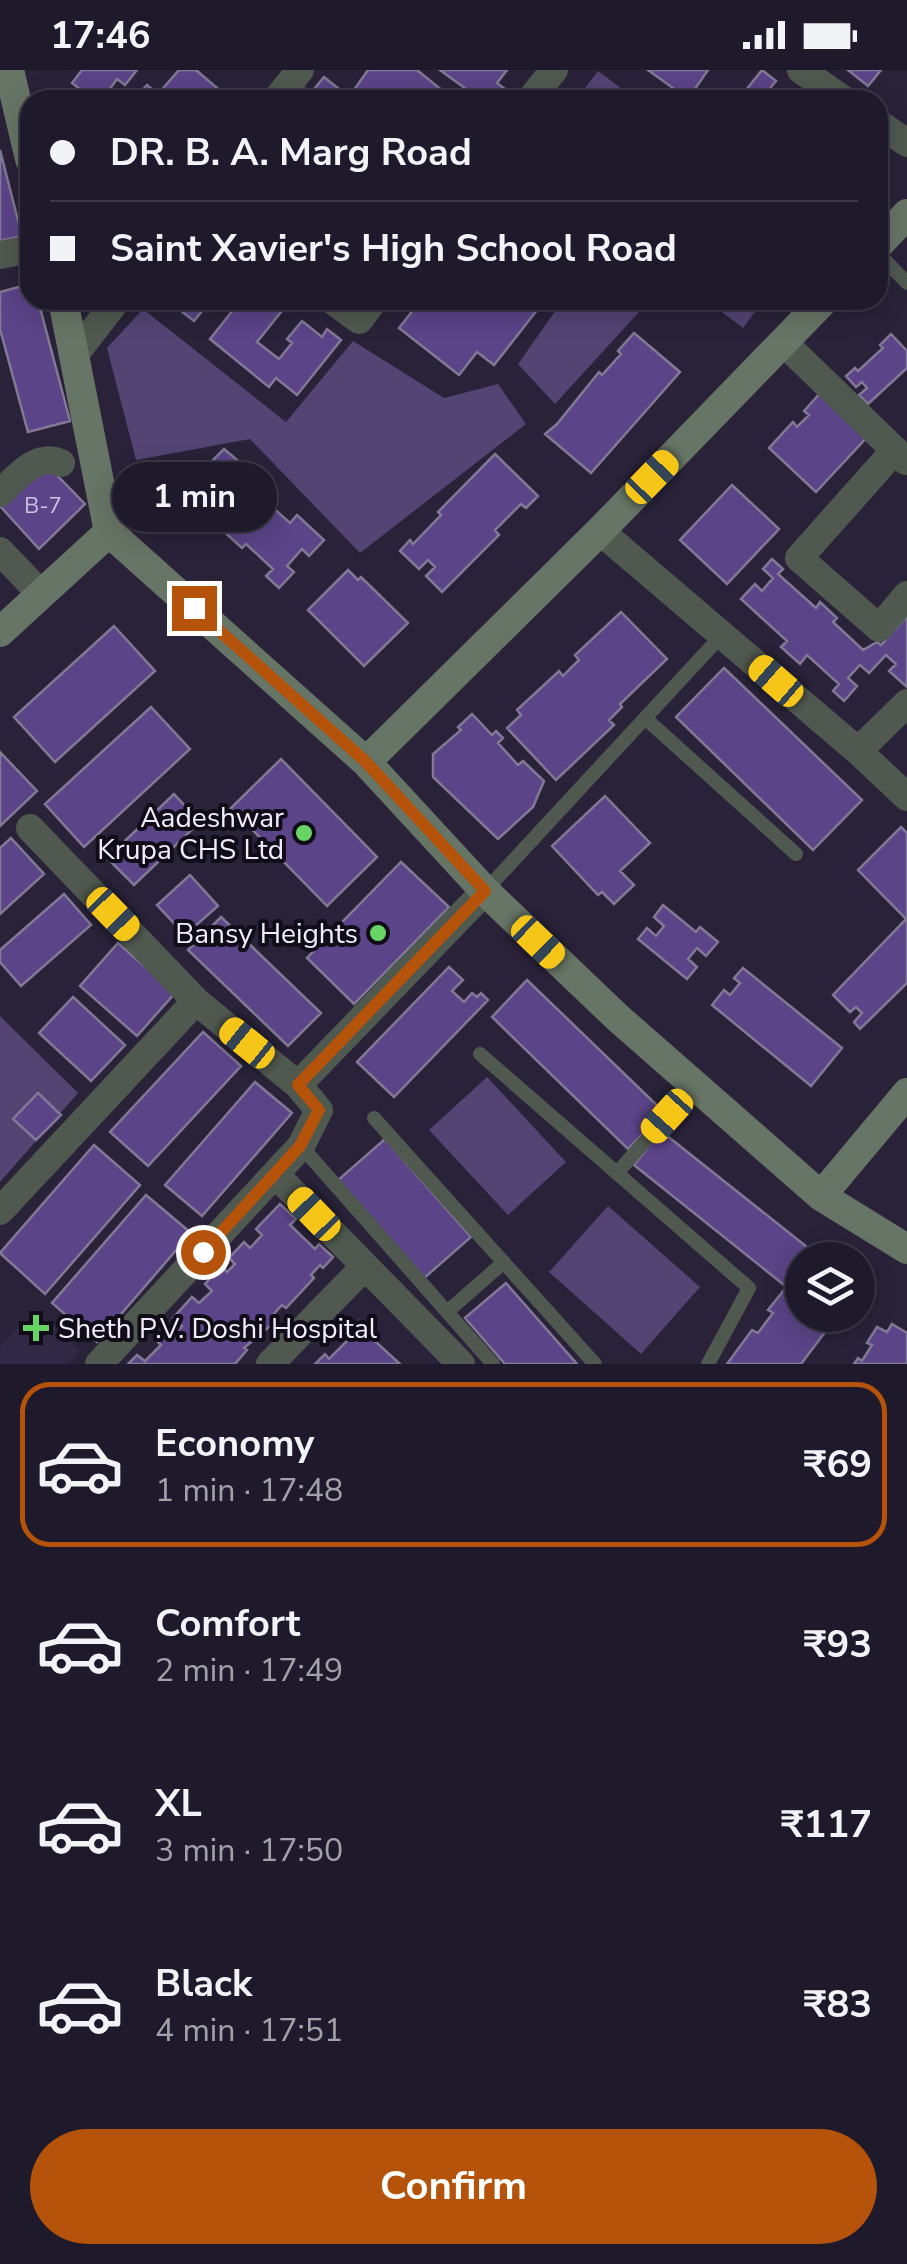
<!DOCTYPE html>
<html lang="en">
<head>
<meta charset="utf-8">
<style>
	:root { --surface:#1f1a2b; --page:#2c2737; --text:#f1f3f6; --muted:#a1a1a9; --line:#3c3847; --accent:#b45309 }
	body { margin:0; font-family:"Nunito Sans",sans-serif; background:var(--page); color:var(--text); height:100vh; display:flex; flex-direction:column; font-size:38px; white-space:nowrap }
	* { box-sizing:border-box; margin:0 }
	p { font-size:32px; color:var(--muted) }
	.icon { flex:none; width:55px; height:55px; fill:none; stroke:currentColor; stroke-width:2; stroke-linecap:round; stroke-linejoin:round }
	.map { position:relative; height:1294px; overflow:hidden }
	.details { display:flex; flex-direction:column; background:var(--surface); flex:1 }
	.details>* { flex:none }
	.hud { position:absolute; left:20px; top:20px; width:868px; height:220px; border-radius:30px; box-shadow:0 5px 25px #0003,0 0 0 2px var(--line); display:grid; align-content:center; height:220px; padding:0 30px; background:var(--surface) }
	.tools { position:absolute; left:785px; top:1172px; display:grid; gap:20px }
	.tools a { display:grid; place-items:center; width:90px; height:90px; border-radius:50%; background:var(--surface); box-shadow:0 5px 25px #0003,0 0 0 2px var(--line); font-size:50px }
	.end { position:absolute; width:45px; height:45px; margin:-22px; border:12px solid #b45309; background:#fff; box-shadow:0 0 0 5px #fff }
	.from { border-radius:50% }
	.bubble { position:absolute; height:70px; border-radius:35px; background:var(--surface); box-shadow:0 5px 25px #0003,0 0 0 2px var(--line); font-size:32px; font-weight:700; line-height:70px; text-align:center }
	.car { position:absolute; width:30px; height:60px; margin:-30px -15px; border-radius:12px; box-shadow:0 0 8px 2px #0007; background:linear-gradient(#f5c518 24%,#345 0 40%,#f5c518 0 76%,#345 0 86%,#f5c518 0) }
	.hud b { display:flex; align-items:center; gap:35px; height:95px; font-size:38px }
	.hud b+b { border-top:2px solid var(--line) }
	.hud i { width:25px; height:25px; background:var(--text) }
	ul { padding:18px 0 0; list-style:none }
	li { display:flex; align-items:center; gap:30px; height:165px; margin:0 20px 15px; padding:0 10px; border:5px solid transparent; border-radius:30px }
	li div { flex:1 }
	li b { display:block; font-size:38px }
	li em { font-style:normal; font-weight:700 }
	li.active { border-color:var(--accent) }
	li>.icon { width:90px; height:90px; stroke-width:1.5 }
	.action { display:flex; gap:20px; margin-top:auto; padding:20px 30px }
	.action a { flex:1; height:115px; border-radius:60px; background:var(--accent); color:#fff; font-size:40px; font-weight:700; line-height:115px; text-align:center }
	.status { display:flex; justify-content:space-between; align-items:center; height:70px; padding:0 50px; background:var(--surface); direction:ltr }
	.status svg { height:28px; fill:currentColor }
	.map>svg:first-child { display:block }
	.built { fill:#312845 }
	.green { fill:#534474 }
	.building { fill:#5b4488; stroke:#817995; stroke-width:2.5 }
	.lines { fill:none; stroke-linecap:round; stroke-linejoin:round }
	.lane { stroke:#50594f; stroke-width:14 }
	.street { stroke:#50594f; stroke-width:28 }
	.secondary { stroke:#677566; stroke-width:30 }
	.route { stroke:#b45309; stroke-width:12 }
	.poi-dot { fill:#68d465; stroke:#100d18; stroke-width:4 }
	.labels { text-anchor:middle; stroke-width:8; stroke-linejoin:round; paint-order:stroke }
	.number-label { font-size:22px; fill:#ccc3e0 }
	.poi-label { font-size:28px; fill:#f1edfd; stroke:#100d18; text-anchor:end }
</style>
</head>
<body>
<div class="status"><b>17:46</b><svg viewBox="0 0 49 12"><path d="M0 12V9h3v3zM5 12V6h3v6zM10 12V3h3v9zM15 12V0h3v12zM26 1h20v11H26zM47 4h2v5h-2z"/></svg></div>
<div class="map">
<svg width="907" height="1294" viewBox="0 0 907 1294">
	<rect width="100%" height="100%" fill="#292239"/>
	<path class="built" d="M35,1239L80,1281L68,1294H0V1277Z"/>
	<path class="green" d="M598,1L637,30H576Z
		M563,230H650L555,334L518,294Z
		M706,230H764L743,258Z
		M143,239L286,352L353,271L444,328L498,314L526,354L360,483L250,369L136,390L107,278Z
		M0,946L78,1023L0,1112Z
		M487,1007L566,1092L508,1145L429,1060Z
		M608,1136L700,1217L641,1284L549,1202Z"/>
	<path class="building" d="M82,0H137L125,15L117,9L102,30H94L72,13Z
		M179,0H196L230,29L134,30L147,15L158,24Z
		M368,0H417L454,30H320L311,23L324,7L349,27Z
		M440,0H507L497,13L512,24L507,30H481Z
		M648,0H708L688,29Z
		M762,0L776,11L764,26L769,30H745L747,28L742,25Z
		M848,0H881L868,16Z
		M0,80L22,166L0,171Z
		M30,214V230H38L70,351L28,362L0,259V222Z
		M167,230H211L194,251Z
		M241,230H275L285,237L257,272L279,289L292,273L287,269L302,251L322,267L327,259L341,270L297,325L276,308L269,317L210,269Z
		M421,230H545L494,295L477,282L459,305L399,258Z
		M634,263L680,302L591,403L545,364L557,354L599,302L602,305L621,284L618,281Z
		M891,264L907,281V298L868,334L859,325L867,318L862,312L856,317L846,306L855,298L858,301L883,278L880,275Z
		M822,321L869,365L816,422L769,378L793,352L797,357L809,345L804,341Z
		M224,379L249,400L241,409L290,453L297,445L324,470L309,486L302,479L287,496L294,502L279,518L266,506L273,499L246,474L242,478L221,459L226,453L186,421L201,404L211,413L222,400L212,391Z
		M495,384L538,426L526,438L521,434L495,460L499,465L442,522L426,506L435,497L428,490L419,499L400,481L410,470L413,474L441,445L438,442Z
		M45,393L85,434L39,479L0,436Z
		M732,415L779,459L727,514L680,470Z
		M772,489L783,499L778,504L816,538L820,532L837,548L833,552L863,580L877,572L881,575L907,546V617L889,601L896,594L886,585L869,603L860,595L848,608L857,616L844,631L833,621L839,614L807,585L800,594L781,577L787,571L741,529L755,514L762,521L773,508L763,499Z
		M348,500L358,510L361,507L408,553L364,596L308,540Z
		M621,542L667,589L620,634L622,637L609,650L614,655L556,710L507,658L521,645L517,640L559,601L563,606L579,590L575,585Z
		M114,556L155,601L55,692L14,647Z
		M724,598L862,730L813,780L676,647Z
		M151,637L190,679L84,777L45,734Z
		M472,644L492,665L496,661L503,668L498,673L518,695L523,691L544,711L533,737L498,769L433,707V684L461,660L458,657Z
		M0,682L37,721L0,756Z
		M281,689L377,787L327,836L231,738Z
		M174,724L200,752L134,815L107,788Z
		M605,726L650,773L620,801L634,815L614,834L602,822L598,825L552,776Z
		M901,757L907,763V913L860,959L854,952L862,943L856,937L850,942L833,925L906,849L858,800Z
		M11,768L44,804L0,844V778Z
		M401,792L449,837L354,934L307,888Z
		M190,805L218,836L185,865L157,835Z
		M64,824L91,855L21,916L0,892V880Z
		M663,835L696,862L700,857L718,872L706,886L697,878L688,889L697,897L687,909L638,869L647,858L656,866L664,856L654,847Z
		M221,847L321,943L288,976L188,880Z
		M118,873L175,923L137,966L80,916Z
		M449,897L463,910L452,921L464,932L472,923L477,927L481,923L488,930L394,1027L357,992Z
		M743,898L842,978L811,1016L712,935L724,920L730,925L740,913L734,908Z
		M527,910L664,1042L628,1079L492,947Z
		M73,927L125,975L91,1011L39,963Z
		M203,962L241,996L148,1096L110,1062Z
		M255,1012L292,1043L202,1146L165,1115Z
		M38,1023L61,1045L36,1070L13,1049Z
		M661,1061L812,1181L784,1215L634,1095Z
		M385,1069L471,1167L423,1209L337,1111Z
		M94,1075L140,1115L45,1224L0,1183Z
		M146,1125L191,1163L97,1272L52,1233Z
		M280,1134L296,1149L290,1155L315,1179L319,1174L333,1187L323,1198L320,1195L311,1205L314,1208L286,1238L282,1235L271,1247L276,1251L244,1278L247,1280L235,1294H128L137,1285L145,1291L161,1275L156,1270L169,1256L176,1262L182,1256L173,1248L192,1227L199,1233L212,1221L205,1214L221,1196L227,1202L235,1194L229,1188L244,1172L250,1178L262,1165L256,1159Z
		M800,1200L802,1245H838L801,1294H727L752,1260L758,1263L773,1243L768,1240Z
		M506,1213L577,1294H505L465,1248Z
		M359,1251L368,1259L365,1262L400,1294H315L325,1284L329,1289L352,1266L348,1262Z
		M892,1254L907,1263V1294H854L858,1288L862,1291L872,1275L867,1273L877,1257L887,1262Z"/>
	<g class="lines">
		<path class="lane" d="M289,13L310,30
			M878,183L907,213
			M645,648L796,784
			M485,821L722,565
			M480,984L749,1218L708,1294
			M374,1048L595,1294
			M301,1076L493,1294
			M617,1103L695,1015
			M447,1242L504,1192"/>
		<path class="street" d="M801,0L844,30
			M276,30L300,0
			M530,30L554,0
			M878,53L907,73
			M0,185L30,179
			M332,230L359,250L374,230
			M783,272L906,391
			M76,283L117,230
			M895,380L799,488L879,558L907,525
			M0,423C18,407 36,382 61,393
			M600,461L858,681L907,727
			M0,481L41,524
			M858,681L907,633
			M196,931L298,1015
			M275,1104L461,1294
			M0,1141L196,931L30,758
			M99,1294L301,1076L319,1040L298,1015L485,821
			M270,1294L365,1196"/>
		<path class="secondary" d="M9,0L30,89
			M878,175L907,144
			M63,230L109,462
			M109,462L366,692L485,821L618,948L821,1126L907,1179
			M0,562L109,462
			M366,692L600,461L824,230
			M821,1126L907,1023"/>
	</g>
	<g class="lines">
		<path class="route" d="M194,538L366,692L485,821L298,1015L319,1040L300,1076L203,1182"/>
	</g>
	<g class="poi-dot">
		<circle cx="304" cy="763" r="10"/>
		<circle cx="378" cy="863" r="10"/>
		<path d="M31 1243h10v10h10v10h-10v10h-10v-10h-10v-10h10z"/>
	</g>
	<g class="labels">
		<g class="number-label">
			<text x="43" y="443">B-7</text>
		</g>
		<g class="poi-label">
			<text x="284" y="757">Aadeshwar<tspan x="284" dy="32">Krupa CHS Ltd</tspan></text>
			<text x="358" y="873">Bansy Heights</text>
			<text x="58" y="1268" text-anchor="start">Sheth P.V. Doshi Hospital</text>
		</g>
	</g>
</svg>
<div class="tools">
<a><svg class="icon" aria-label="layers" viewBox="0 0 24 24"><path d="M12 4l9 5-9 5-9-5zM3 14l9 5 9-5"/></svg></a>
</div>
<i class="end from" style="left:203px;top:1182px"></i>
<i class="end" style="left:194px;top:538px"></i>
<div class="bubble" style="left:112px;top:392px;width:165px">1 min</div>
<i class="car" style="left:652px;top:407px;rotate:44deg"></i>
<i class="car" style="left:776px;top:611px;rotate:311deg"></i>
<i class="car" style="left:113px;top:844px;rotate:136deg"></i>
<i class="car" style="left:538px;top:872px;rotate:134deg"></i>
<i class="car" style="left:247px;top:973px;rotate:309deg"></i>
<i class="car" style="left:667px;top:1046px;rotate:222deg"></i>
<i class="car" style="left:314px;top:1144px;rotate:316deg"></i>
<div class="hud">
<b><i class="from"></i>DR. B. A. Marg Road</b>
<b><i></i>Saint Xavier's High School Road</b>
</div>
</div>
<section class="details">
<ul>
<li class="active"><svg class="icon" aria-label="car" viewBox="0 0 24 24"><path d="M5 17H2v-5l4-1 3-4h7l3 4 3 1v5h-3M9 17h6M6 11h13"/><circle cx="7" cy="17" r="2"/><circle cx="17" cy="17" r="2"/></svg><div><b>Economy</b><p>1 min · 17:48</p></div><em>₹69</em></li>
<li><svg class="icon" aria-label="car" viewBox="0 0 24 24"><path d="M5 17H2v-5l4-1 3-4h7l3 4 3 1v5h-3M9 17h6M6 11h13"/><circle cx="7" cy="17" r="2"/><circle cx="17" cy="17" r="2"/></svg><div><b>Comfort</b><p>2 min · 17:49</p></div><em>₹93</em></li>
<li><svg class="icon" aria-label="car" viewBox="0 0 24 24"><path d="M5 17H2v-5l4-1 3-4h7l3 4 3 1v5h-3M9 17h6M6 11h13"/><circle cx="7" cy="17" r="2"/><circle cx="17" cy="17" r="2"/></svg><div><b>XL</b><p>3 min · 17:50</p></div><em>₹117</em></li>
<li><svg class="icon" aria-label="car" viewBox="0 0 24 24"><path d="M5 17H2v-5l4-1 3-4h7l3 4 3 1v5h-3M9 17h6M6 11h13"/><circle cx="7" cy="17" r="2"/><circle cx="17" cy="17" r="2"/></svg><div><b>Black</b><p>4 min · 17:51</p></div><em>₹83</em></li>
</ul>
<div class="action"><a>Confirm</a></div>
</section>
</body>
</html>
